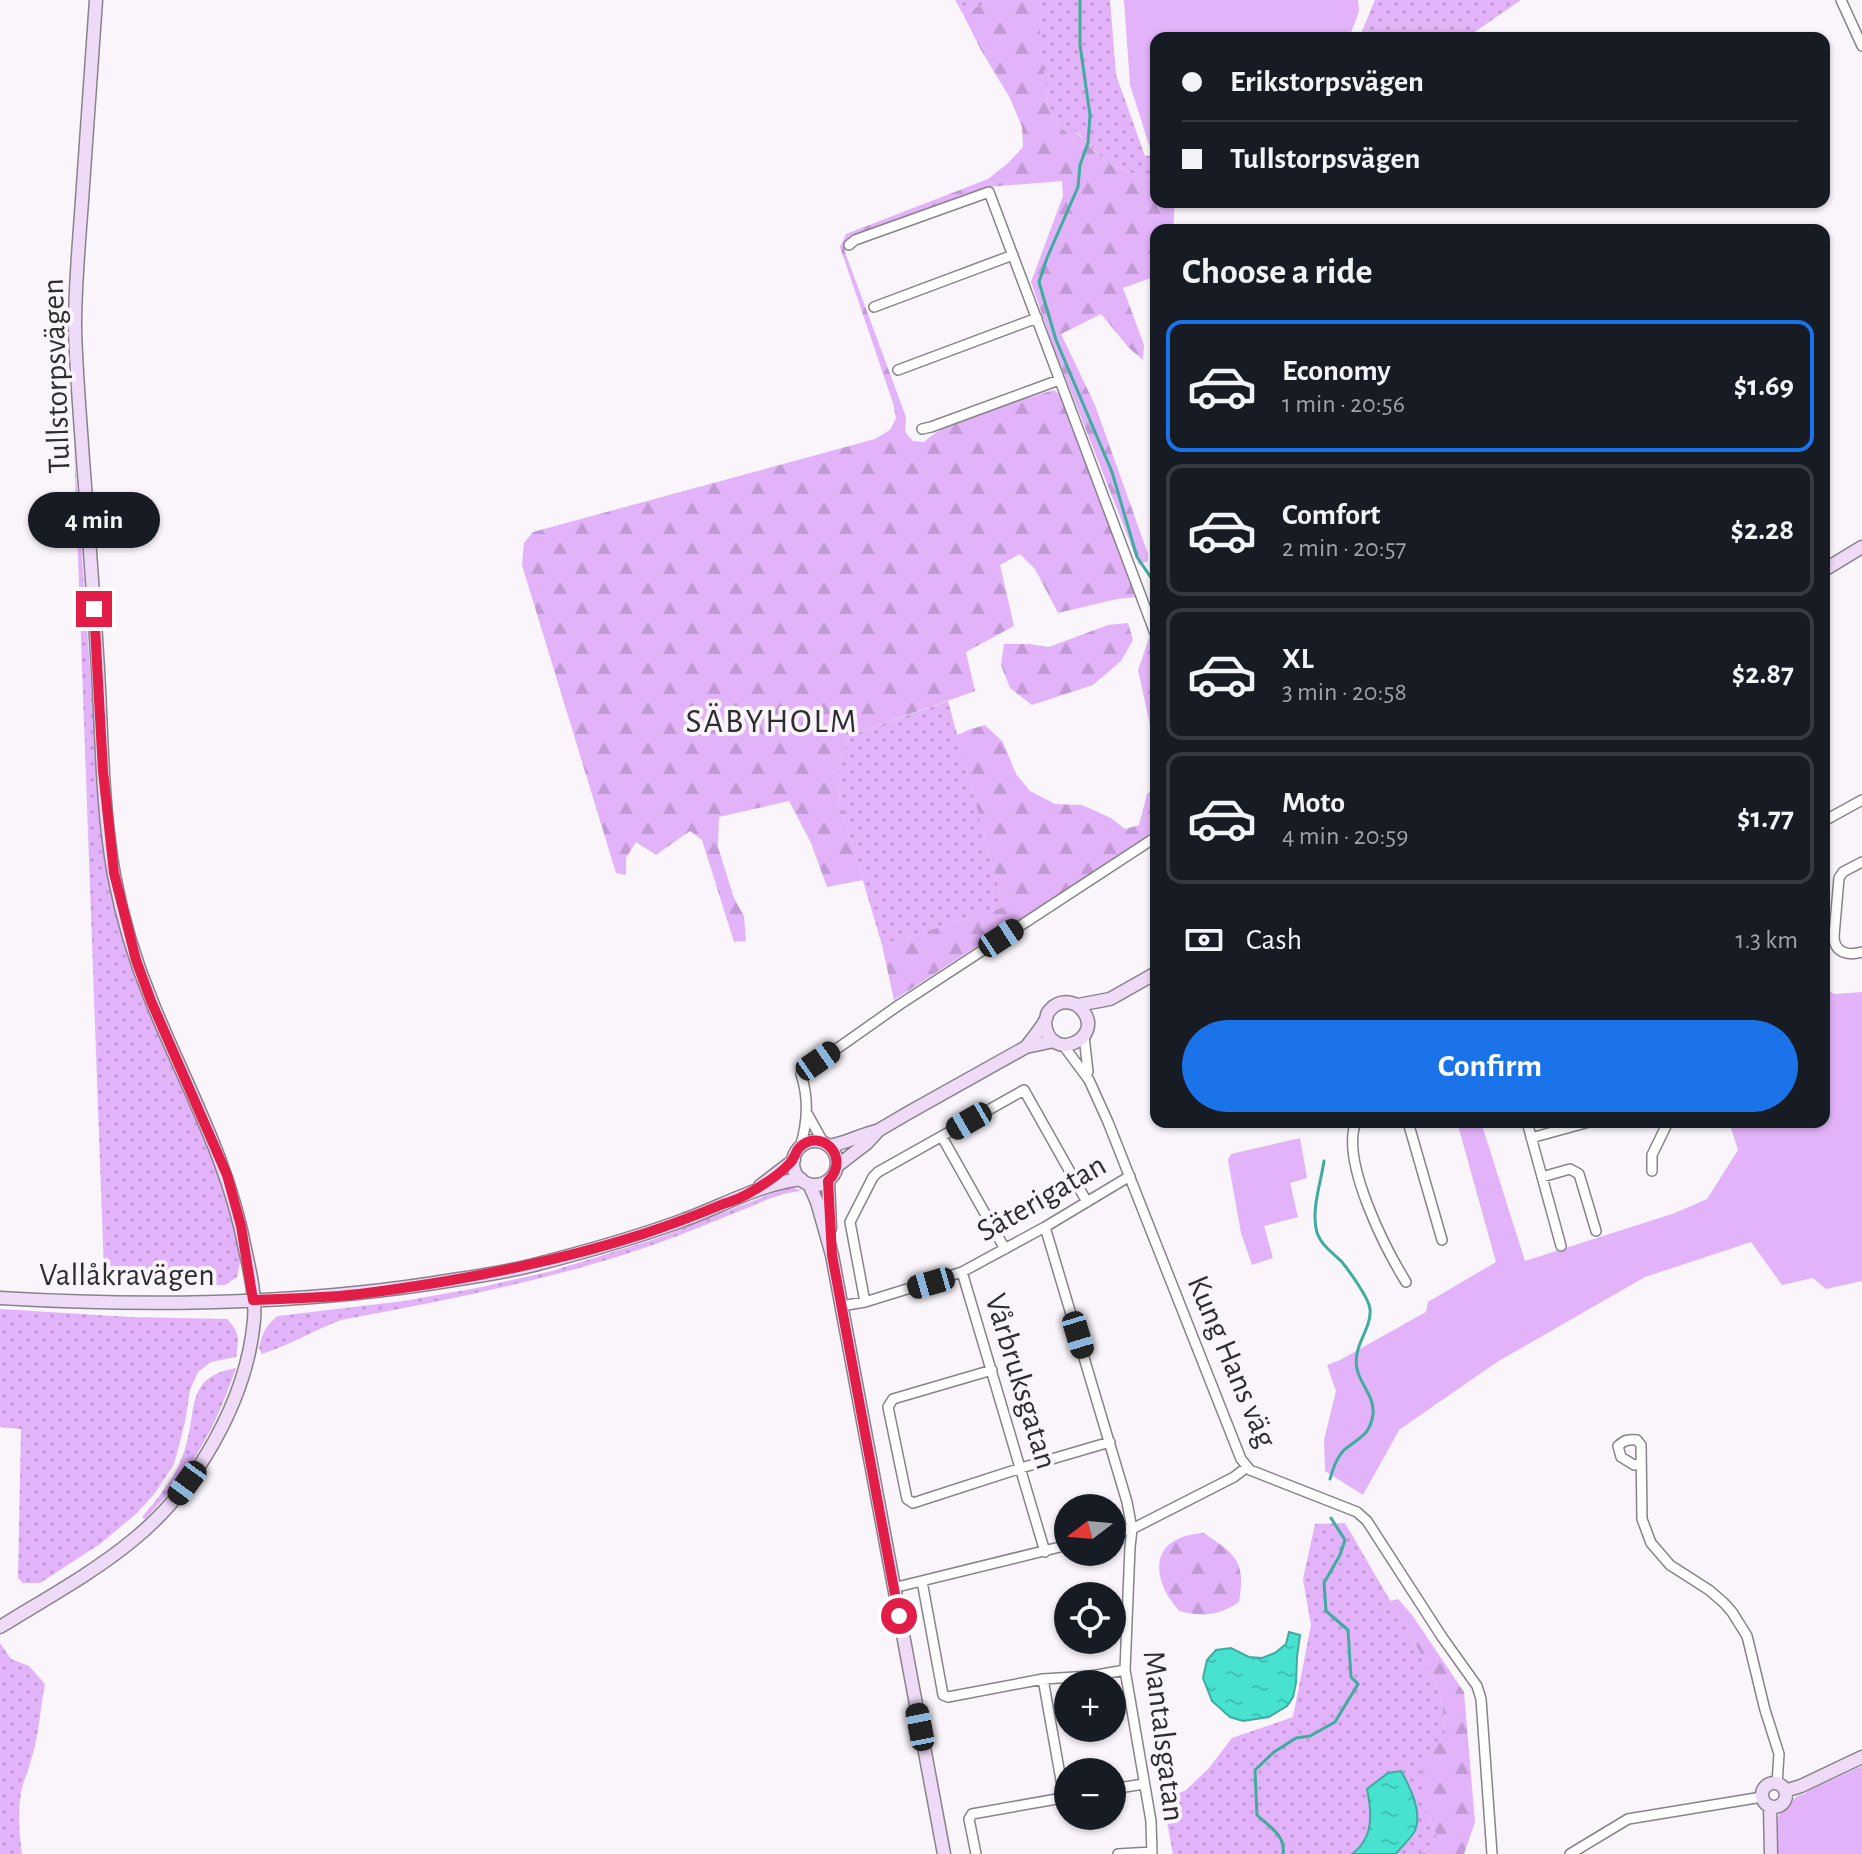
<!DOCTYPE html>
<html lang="en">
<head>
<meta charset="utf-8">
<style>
	:root { --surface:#171b24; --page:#242831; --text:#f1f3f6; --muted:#9ea1a6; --line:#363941; --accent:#1a73e8 }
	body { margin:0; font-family:"Alegreya Sans",sans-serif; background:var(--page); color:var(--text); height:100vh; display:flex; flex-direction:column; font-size:30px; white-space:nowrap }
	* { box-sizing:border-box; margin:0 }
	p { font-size:26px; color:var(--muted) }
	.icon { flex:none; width:44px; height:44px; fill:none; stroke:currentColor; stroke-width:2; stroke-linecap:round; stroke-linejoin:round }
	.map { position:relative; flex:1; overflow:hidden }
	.sheet { position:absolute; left:1150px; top:224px; width:680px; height:904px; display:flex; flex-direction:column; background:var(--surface); border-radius:16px; box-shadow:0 2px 6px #0004 }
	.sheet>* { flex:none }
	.top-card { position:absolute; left:1150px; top:32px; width:680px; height:176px; border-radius:16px; box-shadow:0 2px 6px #0004; display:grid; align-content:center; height:176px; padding:0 32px; background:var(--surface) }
	.needle { width:52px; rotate:254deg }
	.controls { position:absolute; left:1054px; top:1494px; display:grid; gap:16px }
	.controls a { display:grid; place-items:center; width:72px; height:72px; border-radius:50%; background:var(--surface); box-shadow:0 2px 6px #0004; font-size:40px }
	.end { position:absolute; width:36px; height:36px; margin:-18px; border:10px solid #e11d48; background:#fff; box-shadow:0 0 0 4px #fff }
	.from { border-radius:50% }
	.bubble { position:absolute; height:56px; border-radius:28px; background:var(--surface); box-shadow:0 2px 6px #0004; font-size:26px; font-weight:600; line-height:56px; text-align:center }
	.car { position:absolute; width:24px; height:48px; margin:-24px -12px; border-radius:10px; box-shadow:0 0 6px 2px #0007; background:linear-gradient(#222 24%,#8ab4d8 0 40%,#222 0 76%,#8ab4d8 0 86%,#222 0) }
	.top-card b { display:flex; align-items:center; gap:28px; height:76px; font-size:30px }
	.top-card b+b { border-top:2px solid var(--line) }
	.top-card i { width:20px; height:20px; background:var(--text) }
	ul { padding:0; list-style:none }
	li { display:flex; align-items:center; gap:24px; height:132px; margin:0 16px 12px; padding:0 16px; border:4px solid var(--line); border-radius:16px }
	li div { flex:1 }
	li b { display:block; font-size:30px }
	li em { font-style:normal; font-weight:600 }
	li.active { border-color:var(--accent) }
	li>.icon { width:72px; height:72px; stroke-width:1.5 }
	h2 { padding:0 32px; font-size:36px; line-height:96px }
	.pay { display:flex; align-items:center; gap:20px; height:88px; padding:0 32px; font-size:30px }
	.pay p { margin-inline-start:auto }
	.primary-button { display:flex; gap:16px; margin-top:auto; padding:16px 32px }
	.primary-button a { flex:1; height:92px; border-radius:48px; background:var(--accent); color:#fff; font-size:32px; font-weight:600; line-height:92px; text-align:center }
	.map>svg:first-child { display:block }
	.grass { fill:url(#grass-dots) }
	.forest { fill:url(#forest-firs) }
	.green { fill:#e2b3f8 }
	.water { fill:url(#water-ripples); stroke:#40aca0; stroke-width:2 }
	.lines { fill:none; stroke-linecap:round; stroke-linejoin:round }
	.stream { stroke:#40aca0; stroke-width:3 }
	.street-casing { stroke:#878489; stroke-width:12 }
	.secondary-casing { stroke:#878489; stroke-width:15 }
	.street { stroke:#fff; stroke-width:9 }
	.secondary { stroke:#efdaf8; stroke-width:12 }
	.route { stroke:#e11d48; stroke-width:10 }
	.labels { text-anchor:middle; stroke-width:8; stroke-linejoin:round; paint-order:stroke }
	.street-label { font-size:32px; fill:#2e2d2f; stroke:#f9f5fb }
	.neighbourhood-label { font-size:34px; letter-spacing:2px; fill:#2e2d2f; stroke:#f9f5fb }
</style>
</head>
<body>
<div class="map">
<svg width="1862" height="1854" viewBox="0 0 1862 1854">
	<defs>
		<pattern id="grass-dots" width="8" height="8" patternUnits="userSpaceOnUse" patternTransform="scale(2)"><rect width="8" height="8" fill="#e2b3f8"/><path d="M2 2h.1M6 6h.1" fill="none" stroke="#c29ad5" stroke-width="1.8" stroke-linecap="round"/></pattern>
		<pattern id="forest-firs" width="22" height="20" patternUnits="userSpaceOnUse" patternTransform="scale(2)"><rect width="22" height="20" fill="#e2b3f8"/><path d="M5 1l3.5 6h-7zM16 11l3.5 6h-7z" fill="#c29ad5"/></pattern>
		<pattern id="water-ripples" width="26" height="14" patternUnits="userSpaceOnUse" patternTransform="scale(2)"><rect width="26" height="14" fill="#47e2d0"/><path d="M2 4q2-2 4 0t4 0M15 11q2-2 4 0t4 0" fill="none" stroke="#3ec2b3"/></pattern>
	</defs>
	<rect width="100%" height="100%" fill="#f9f5fb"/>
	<path class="grass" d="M955,0H1110L1116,75L1145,156L1156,155V177L1145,178L1107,163L1076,131L1072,138L1057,123L1047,103L1038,22L979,6L963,14Z
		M1375,0H1521L1466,38H1359Z
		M74,447L102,835L114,909L136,980L163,1046L196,1116L228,1195L241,1258L237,1277L225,1285L93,1287L102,1282L104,1272Z
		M948,701L1004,907L882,945L840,803L837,772L848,736Z
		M791,1186L801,1191C777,1193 754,1206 732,1214C696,1229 660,1243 623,1255C531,1284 435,1302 341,1320C314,1330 290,1345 262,1354L259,1348C262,1333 266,1325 278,1316L404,1301L482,1287L552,1271L658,1238Z
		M0,1309L130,1317L227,1319C240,1332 239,1340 236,1357L211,1362L198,1372L190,1390L185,1422L174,1464L155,1493L137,1513L100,1544L40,1583H23L18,1578L21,1429L0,1427Z
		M236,1368C214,1432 192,1470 145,1519L142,1517C160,1496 177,1475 185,1449C198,1411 184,1377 236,1368Z
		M1345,1523L1417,1647L1441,1695L1445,1732L1426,1808L1437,1836L1422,1854H1173L1163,1800L1186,1790L1209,1768L1232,1738L1293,1717L1311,1625L1303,1579L1315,1524Z
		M0,1643L11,1659L29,1666L45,1684C41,1703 40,1722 36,1741C33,1756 28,1770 23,1784C17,1805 19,1833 22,1854H0Z"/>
	<path class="forest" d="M999,0H1037L1047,103L1057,123L1072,138L1075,131L1107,163L1145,178L1156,177V202H1175L1173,230H1156V272L1151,278L1123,288L1144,345L1143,360L1129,348L1101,314L1061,334L1095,405L1148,554V561L1139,565L1053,346L1031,282L1063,196L1062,181L988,187L849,237L845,246V252L906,417L905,432L913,441L924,442C951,417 1018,401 1054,390L1059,394L1130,575L1137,597L1117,599L1058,613L1035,569L1020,554L1000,565L1014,626L966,652L975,691L848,736L837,772L840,803L863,880L827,887L811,843L789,801L719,817L718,847L734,898L744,916L746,941L734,942L702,840L690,831L656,855L636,842L626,858V875L616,873L522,565L524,543L533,532L875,439L890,430L896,418L893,403L840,247L846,234L988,179L1008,163L1023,147L1022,127L1010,98L981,50L963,14L979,6Z
		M1128,623L1133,640L1121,661L1093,685L1032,705L1010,688L1001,665L1004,644H1030L1049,647L1108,625Z
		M1150,635L1156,644V738L1152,734L1138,670Z
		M985,725L1003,742L1016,774L1030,791L1055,804L1082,805L1111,818L1125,829L1139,825L1147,794L1156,787V831L894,1000L882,945L1004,907L957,735L968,730Z
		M1204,1533C1236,1555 1246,1561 1239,1602C1218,1616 1203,1617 1179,1611C1172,1602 1165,1593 1162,1583C1151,1549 1174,1535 1204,1533Z
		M1398,1599L1412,1615L1464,1692L1475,1822L1464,1854H1422L1437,1836L1426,1808L1422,1762L1445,1732L1441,1695L1417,1647L1390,1601Z"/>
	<path class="green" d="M1124,0H1358L1359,11L1349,38H1156V149L1150,148L1130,85Z
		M1824,987L1834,994L1862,992V1281L1826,1289L1813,1278L1782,1285L1751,1242L1645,1277L1497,1362L1399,1430L1363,1495L1325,1471L1324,1440L1336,1391L1327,1365L1340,1360L1426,1312L1428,1302L1496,1262L1457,1122H1481L1525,1261L1675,1213L1707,1199L1738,1150L1729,1122H1824Z
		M1300,1138L1307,1178L1290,1183L1298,1217L1264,1226L1273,1258L1252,1265L1241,1233L1228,1160L1231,1154Z
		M1862,1766V1854H1778C1777,1842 1773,1824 1780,1813C1783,1810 1786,1807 1789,1804C1795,1797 1798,1795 1805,1794L1806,1792Z"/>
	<path class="water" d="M1289,1632L1300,1635L1297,1657L1296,1683L1293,1697L1287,1706L1269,1717L1243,1721L1230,1717L1212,1701L1203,1678L1207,1660L1216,1650L1231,1648L1249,1657L1262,1658L1275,1653L1286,1644Z
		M1401,1771C1410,1787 1425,1816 1413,1834C1408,1841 1401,1847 1396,1854H1352C1374,1838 1372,1813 1367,1789L1388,1773Z"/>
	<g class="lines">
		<path class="stream" d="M1080,0V45L1090,115L1088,143L1080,165L1078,187L1047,258L1039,282L1056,340L1112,472L1137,557L1156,585
			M1324,1161C1321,1182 1312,1207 1316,1228C1318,1243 1332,1252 1342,1262C1349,1271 1369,1298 1370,1309C1372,1329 1352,1346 1357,1369C1360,1384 1375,1397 1373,1414C1370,1437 1357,1438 1343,1451C1336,1459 1333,1469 1330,1479
			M1283,1854C1286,1836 1270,1827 1257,1815L1255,1770L1274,1752L1296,1738L1310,1736L1335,1722L1358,1684L1351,1677L1348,1630L1326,1611L1324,1583L1340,1555L1345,1540L1331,1518"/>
		<defs>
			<path id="street" d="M1841,0L1862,46
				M849,245L855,240L989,192L1156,636
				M874,307L1013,255
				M898,370L1037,318
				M922,429L931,427L1059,380
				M1824,821L1862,800
				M1862,862L1843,872L1839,878L1834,936C1834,953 1848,956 1862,952
				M1084,1036L1088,1072
				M1063,1045L1089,1080L1108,1122L1241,1459L1250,1470L1357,1512L1367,1521L1442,1637L1477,1686L1481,1699L1492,1854
				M808,1115L823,1142
				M1356,1122C1340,1160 1385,1248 1406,1282
				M1408,1122L1442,1240
				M1527,1122L1561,1246
				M942,1137L1005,1249
				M1531,1138L1589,1122
				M800,1147C808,1122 809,1099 801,1074L899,1005L1156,837
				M1652,1171V1155L1668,1122
				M1542,1177L1570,1169L1579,1174L1596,1231
				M1045,1227L1127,1502L1132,1529L1130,1547L1125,1670L1151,1821L1152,1854
				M962,1272L1045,1552
				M865,1302L850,1222L873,1177L878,1172L1024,1090L1087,1202
				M841,1306L865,1302L962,1272L1045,1227L1130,1176
				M992,1370L893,1399L888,1407L907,1499L913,1503L1021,1468L1110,1442
				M1640,1464L1634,1465L1621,1457L1618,1446C1624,1440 1629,1439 1637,1440L1641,1445L1642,1519L1651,1543L1670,1565L1709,1590L1724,1603L1732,1612L1747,1636L1765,1710L1779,1754L1777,1784
				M1112,1531L1132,1529L1234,1477L1247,1467
				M922,1581L943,1695L948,1697L1043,1679L1091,1676L1125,1670
				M893,1588L1068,1545
				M1043,1679L1064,1797
				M1112,1789L1144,1784
				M976,1854L969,1819L972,1814L1068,1797
				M1118,1854L1152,1852
				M1570,1854L1628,1819L1762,1797"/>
			<path id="secondary" d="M1824,570L1862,547
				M1078,1005L1110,999L1156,973
				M1026,1047C1032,1039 1040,1030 1045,1021C1049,1013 1044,1017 1050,1010C1059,999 1075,1000 1083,1011C1105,1039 1048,1065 1045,1022
				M793 1163a22 22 0 1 1 44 0a22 22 0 1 1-44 0Z
				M829,1146C846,1143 860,1135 876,1131
				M837,1166L867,1143L879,1130L908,1113L1026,1047L1054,1041
				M828,1181L830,1228
				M809,1184L817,1202L832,1255L944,1854
				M760,1186L794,1160
				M0,1298C151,1307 304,1305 453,1280C479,1276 505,1272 530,1266C581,1253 632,1239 681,1221C721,1207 759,1184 801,1179
				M0,1627C45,1599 93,1573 133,1540C196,1489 247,1400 254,1320C256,1296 250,1272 245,1249C229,1161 185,1084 152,1002C135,961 122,918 114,875C101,803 102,726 97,654C93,589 88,524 83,460C80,415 76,371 75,327C75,280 80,233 83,186C87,124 92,62 96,0
				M1762 1795a12 12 0 1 1 24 0a12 12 0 1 1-24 0Z
				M1785,1791L1801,1786L1862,1757
				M1770,1807L1771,1854"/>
		</defs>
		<use href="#street" class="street-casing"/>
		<use href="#secondary" class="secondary-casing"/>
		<use href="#street" class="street"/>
		<use href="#secondary" class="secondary"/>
	</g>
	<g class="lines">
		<path class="route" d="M94,609L103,771L114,873L136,960L151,1001L227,1175L241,1226L253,1300C282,1299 310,1298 339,1296C375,1293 411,1287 447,1281C515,1269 578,1255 643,1234C670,1225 697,1215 723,1204C733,1201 743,1197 751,1192C765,1184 780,1174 790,1163C795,1158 795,1152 799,1148C820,1126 852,1157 828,1181L832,1255L899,1616"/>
	</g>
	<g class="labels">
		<g class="street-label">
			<text transform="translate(55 376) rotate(-92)" y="11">Tullstorpsvägen</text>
			<text transform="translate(1041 1197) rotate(-30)" y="11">Säterigatan</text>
			<text x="127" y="1285">Vallåkravägen</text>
			<text transform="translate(1233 1361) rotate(67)" y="11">Kung Hans väg</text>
			<text transform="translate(1022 1381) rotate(73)" y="11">Vårbruksgatan</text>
			<text transform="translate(1165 1736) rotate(83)" y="11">Mantalsgatan</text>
		</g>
		<g class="neighbourhood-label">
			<text x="772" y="732">SÄBYHOLM</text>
		</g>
	</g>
</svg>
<div class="controls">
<a><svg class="needle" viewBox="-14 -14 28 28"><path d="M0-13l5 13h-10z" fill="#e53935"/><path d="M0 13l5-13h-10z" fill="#9ea1a6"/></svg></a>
<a><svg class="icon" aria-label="locate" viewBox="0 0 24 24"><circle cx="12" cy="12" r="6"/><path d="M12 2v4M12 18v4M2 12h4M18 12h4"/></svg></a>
<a>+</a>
<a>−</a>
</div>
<i class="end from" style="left:899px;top:1616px"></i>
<i class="end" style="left:94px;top:609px"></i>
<div class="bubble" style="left:28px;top:492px;width:132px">4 min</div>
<i class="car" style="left:1001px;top:938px;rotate:57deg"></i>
<i class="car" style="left:818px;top:1061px;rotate:55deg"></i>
<i class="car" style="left:969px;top:1121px;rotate:240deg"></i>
<i class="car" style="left:931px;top:1283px;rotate:254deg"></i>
<i class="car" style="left:1078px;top:1335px;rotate:163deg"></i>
<i class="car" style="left:187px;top:1483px;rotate:216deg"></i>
<i class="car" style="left:920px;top:1727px;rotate:349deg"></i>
<div class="top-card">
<b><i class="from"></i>Erikstorpsvägen</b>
<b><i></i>Tullstorpsvägen</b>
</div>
<section class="sheet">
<h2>Choose a ride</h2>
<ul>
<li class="active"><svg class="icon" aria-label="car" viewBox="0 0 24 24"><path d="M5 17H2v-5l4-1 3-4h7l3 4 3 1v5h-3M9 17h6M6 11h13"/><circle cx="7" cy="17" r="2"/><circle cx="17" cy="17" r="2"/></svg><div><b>Economy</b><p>1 min · 20:56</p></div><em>$1.69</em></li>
<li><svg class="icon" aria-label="car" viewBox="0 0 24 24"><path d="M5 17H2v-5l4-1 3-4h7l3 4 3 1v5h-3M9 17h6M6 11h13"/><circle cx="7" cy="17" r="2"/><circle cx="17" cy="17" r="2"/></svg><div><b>Comfort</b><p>2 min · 20:57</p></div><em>$2.28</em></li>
<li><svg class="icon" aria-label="car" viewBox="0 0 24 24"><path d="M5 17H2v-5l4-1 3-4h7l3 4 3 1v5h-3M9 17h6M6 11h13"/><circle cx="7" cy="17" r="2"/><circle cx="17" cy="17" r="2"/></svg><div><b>XL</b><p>3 min · 20:58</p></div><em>$2.87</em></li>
<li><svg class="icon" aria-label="car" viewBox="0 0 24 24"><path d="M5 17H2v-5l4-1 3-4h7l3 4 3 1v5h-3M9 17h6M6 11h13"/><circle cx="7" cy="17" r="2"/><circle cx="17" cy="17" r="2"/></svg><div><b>Moto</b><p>4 min · 20:59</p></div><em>$1.77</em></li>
</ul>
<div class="pay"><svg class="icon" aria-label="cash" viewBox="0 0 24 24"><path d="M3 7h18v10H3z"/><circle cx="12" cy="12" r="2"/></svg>Cash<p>1.3 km</p></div>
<div class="primary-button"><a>Confirm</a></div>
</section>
</div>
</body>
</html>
